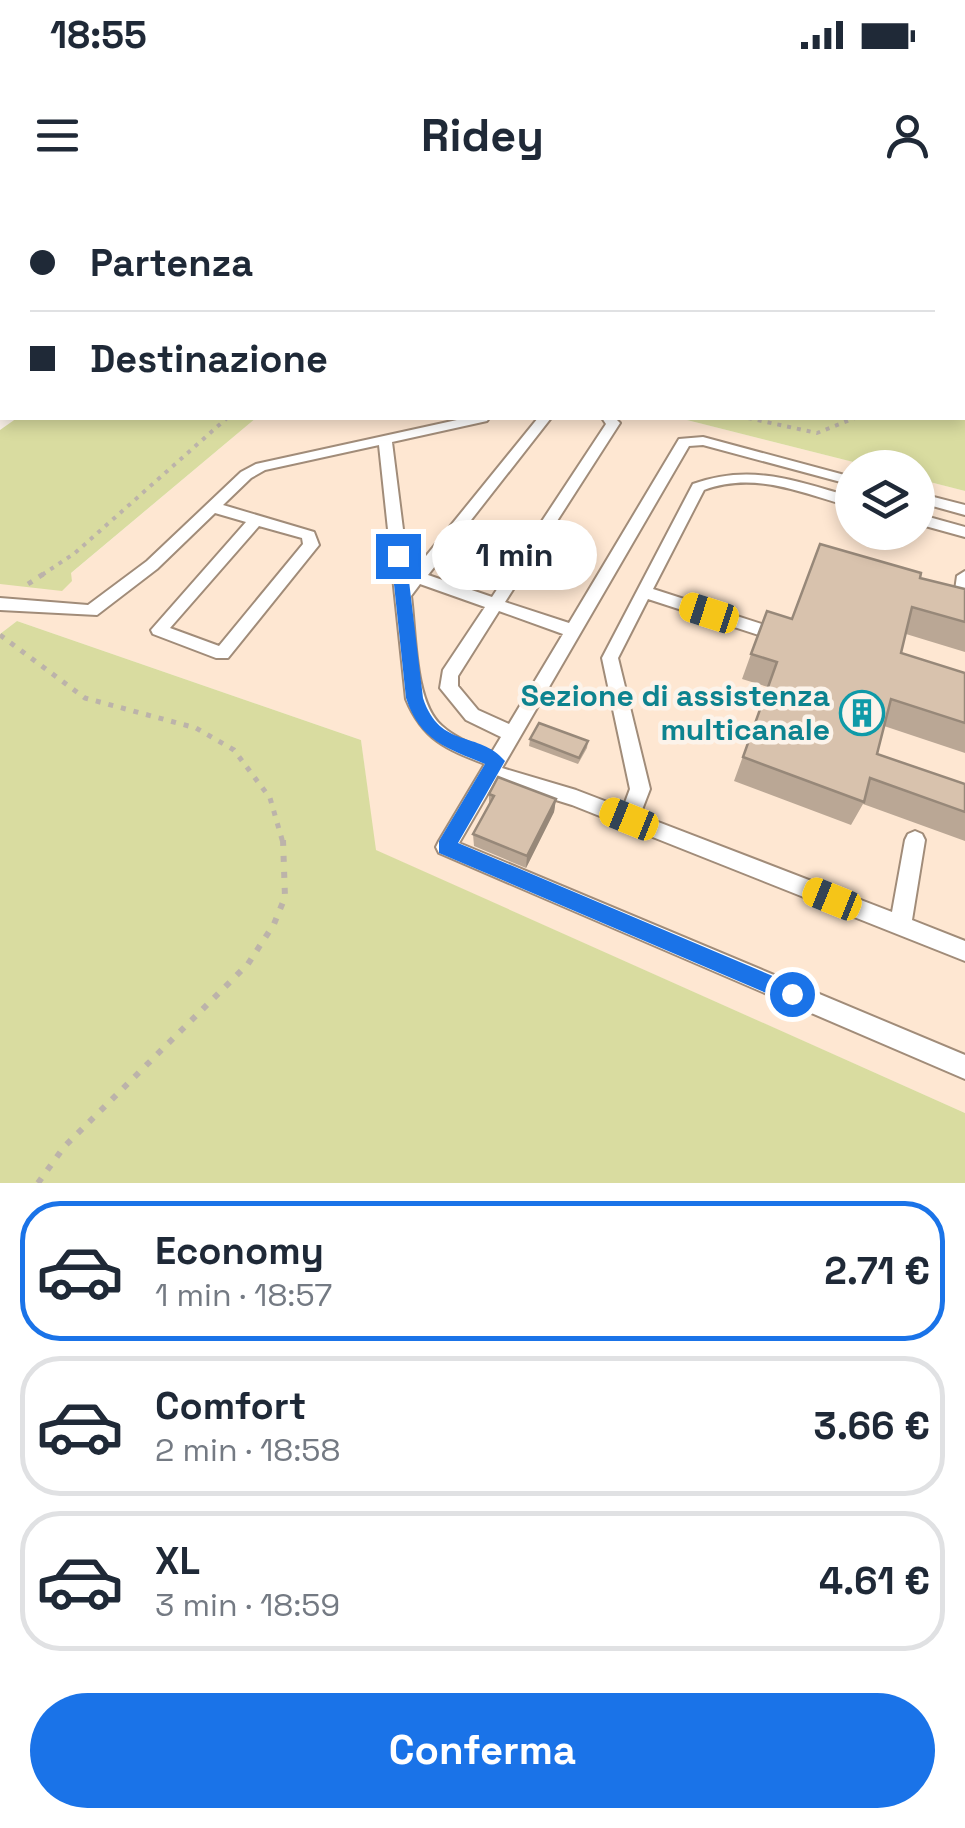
<!DOCTYPE html>
<html lang="it">
<head>
<meta charset="utf-8">
<style>
	:root { --surface:#fff; --page:#f2f2f3; --text:#1f2937; --muted:#747a83; --line:#e0e1e3; --accent:#1a73e8 }
	body { margin:0; font-family:"Space Grotesk",sans-serif; background:var(--page); color:var(--text); height:100vh; display:flex; flex-direction:column; font-size:38px; white-space:nowrap }
	* { box-sizing:border-box; margin:0 }
	p { font-size:32px; color:var(--muted) }
	.icon { flex:none; width:55px; height:55px; fill:none; stroke:currentColor; stroke-width:2; stroke-linecap:round; stroke-linejoin:round }
	.map { position:relative; height:983px; overflow:hidden }
	.panel { display:flex; flex-direction:column; background:var(--surface); flex:1 }
	.panel>* { flex:none }
	.top-card { position:absolute; left:0px; top:0px; width:965px; height:220px; box-shadow:0 5px 15px #0003; display:grid; align-content:center; height:220px; padding:0 30px; background:var(--surface) }
	.fabs { position:absolute; left:835px; top:250px; display:grid; gap:20px }
	.fabs a { display:grid; place-items:center; width:100px; height:100px; border-radius:50%; background:var(--surface); box-shadow:0 5px 15px #0003; font-size:50px }
	.end { position:absolute; width:45px; height:45px; margin:-22px; border:12px solid #1a73e8; background:#fff; box-shadow:0 0 0 5px #fff }
	.from { border-radius:50% }
	.bubble { position:absolute; height:70px; border-radius:35px; background:var(--surface); box-shadow:0 5px 15px #0003; font-size:32px; font-weight:700; line-height:70px; text-align:center }
	.car { position:absolute; width:30px; height:60px; margin:-30px -15px; border-radius:12px; box-shadow:0 0 8px 2px #0007; background:linear-gradient(#f5c518 24%,#345 0 40%,#f5c518 0 76%,#345 0 86%,#f5c518 0) }
	.top-card b { display:flex; align-items:center; gap:35px; height:95px; font-size:38px }
	.top-card b+b { border-top:2px solid var(--line) }
	.top-card i { width:25px; height:25px; background:var(--text) }
	ul { padding:18px 0 0; list-style:none }
	li { display:flex; align-items:center; gap:30px; height:140px; margin:0 20px 15px; padding:0 10px; border:5px solid var(--line); border-radius:40px }
	li div { flex:1 }
	li b { display:block; font-size:38px }
	li em { font-style:normal; font-weight:700 }
	li.on { border-color:var(--accent) }
	li>.icon { width:90px; height:90px; stroke-width:1.5 }
	.button { display:flex; gap:20px; margin-top:auto; padding:20px 30px }
	.button a { flex:1; height:115px; border-radius:60px; background:var(--accent); color:#fff; font-size:40px; font-weight:700; line-height:115px; text-align:center }
	.status { display:flex; justify-content:space-between; align-items:center; height:70px; padding:0 50px; background:var(--surface); direction:ltr }
	.status svg { height:28px; fill:currentColor }
	header { display:flex; justify-content:space-between; align-items:center; height:130px; padding:0 30px; background:var(--surface); font-size:45px; font-weight:700 }
	.map>svg:first-child { display:block }
	.built { fill:#fee7d2 }
	.green { fill:#d9dca0 }
	.lines { fill:none; stroke-linecap:round; stroke-linejoin:round }
	.service-casing { stroke:#a18c79; stroke-width:4 }
	.minor-casing { stroke:#a18c79; stroke-width:6 }
	.path-far3 { stroke:#bcb3aa; stroke-width:2.5; stroke-dasharray:2.5 5; stroke-linecap:butt }
	.path-far2 { stroke:#bcb3aa; stroke-width:4; stroke-dasharray:4 6; stroke-linecap:butt }
	.path-far1 { stroke:#bcb3aa; stroke-width:5; stroke-dasharray:5 8; stroke-linecap:butt }
	.path { stroke:#bcb3aa; stroke-width:6; stroke-dasharray:6 10; stroke-linecap:butt }
	.service { fill:#fff; fill-rule:evenodd }
	.minor { fill:#fff; fill-rule:evenodd }
	.wall { fill:#baa795 }
	.shaded-wall { fill:#978879 }
	.building { fill:#d8c2ad; stroke:#978879; stroke-width:2.5 }
	.route { fill:#1a73e8 }
	.labels { text-anchor:middle; stroke-width:9; stroke-linejoin:round; paint-order:stroke }
	.culture-label { font-size:30px; font-weight:bold; fill:#0d838f; stroke:#fcf3ea; text-anchor:end }
</style>
</head>
<body>
<div class="status"><b>18:55</b><svg viewBox="0 0 49 12"><path d="M0 12V9h3v3zM5 12V6h3v6zM10 12V3h3v9zM15 12V0h3v12zM26 1h20v11H26zM47 4h2v5h-2z"/></svg></div>
<header><svg class="icon" aria-label="menu" viewBox="0 0 24 24"><path d="M4 6h16M4 12h16M4 18h16"/></svg>Ridey<svg class="icon" aria-label="person" viewBox="0 0 24 24"><circle cx="12" cy="8" r="4"/><path d="M4 21q1-7 8-7t8 7"/></svg></header>
<div class="map">
<svg width="965" height="983" viewBox="0 0 965 983">
	<rect width="100%" height="100%" fill="#fcf3ea"/>
	<path class="built" d="M256,218H679L873,267L852,268V332H918V279L965,291V913L375,650L361,540L17,421L0,434V384L72,381L70,374Z"/>
	<path class="green" d="M101,0H965V291L918,279V268L873,267L679,218H962V2H96Z
		M17,218H256L71,373L72,381L62,391L0,384V230Z
		M17,421L361,540L376,650L965,913V983H0V434Z"/>
	<g class="lines">
		<defs>
			<path id="service" d="M466,218H489L487,221L392,242L409,377L538,218H551L428,375L492,397L606,224L602,218H615L620,223L505,402L569,423L679,239L703,237L852,277V285L703,245L689,246L502,568L576,590L623,608L630,589L602,458L693,284C751,263 796,281 852,297V307C802,293 755,271 704,290L653,389L780,430L782,434L774,440L648,399L618,458L650,589L640,615L892,712L905,640L908,634L915,631L922,634L925,640L912,720L965,741V761L572,605L495,581L459,643L965,855V879L439,653L436,647L439,641L485,564C446,549 423,540 406,499L379,245L265,270L251,278L223,305L314,332L319,345L228,458H216L153,434L151,430L246,322L215,313L157,369L97,415L0,410V398L88,405L147,361L241,272L256,264ZM259,326L302,338L303,344L219,446L170,428ZM420,384L485,407L443,470L440,488L466,520L501,537L492,552C475,545 456,539 442,526C414,502 416,432 411,396ZM499,411L563,434L509,524L478,510L458,486V476Z
				M918,293L965,305V315L918,302Z
				M918,314L965,327V337L918,324Z
				M965,371V408L961,410L953,404L957,376Z"/>
			<path id="minor" d="M2,27V39L0,40V28Z"/>
		</defs>
		<use href="#service" class="service-casing"/>
		<use href="#minor" class="minor-casing"/>
		<path class="path-far3" d="M76,0L82,2
			M895,0L905,2
			M800,2L811,0
			M962,84L965,81"/>
		<path class="path-far2" d="M748,218L817,233L855,218
			M42,375L75,353L227,218"/>
		<path class="path-far1" d="M28,384L45,373
			M0,435L85,498L196,528L234,550L270,598L283,643"/>
		<path class="path" d="M38,983L64,947L248,764L274,724L285,697L283,640"/>
		<use href="#service" class="service"/>
		<use href="#minor" class="minor"/>
	</g>
	<path class="wall" d="M920,378L965,389V452L906,434L901,453L965,473V553L884,526L877,554L965,584V641L863,604L851,625L734,581L768,487L742,479L751,454L792,419Z
		M530,539L588,541L587,548L578,564L529,546Z
		M489,594L556,599L554,612L526,668L474,646L473,634L489,606Z"/>
	<path class="shaded-wall" d="M3,0H30V2H4Z
		M556,599L554,612L526,668L527,656Z"/>
	<path class="building" d="M59,0H70L76,2H55Z
		M820,344L921,373L920,378L965,389V422L912,407L901,453L965,473V523L891,499L877,554L965,584V612L870,578L864,602L743,557L777,462L751,454L767,411L792,419Z
		M539,523L588,541L579,558L530,539Z
		M498,577L556,599L527,656L473,634L494,596L489,594Z"/>
	<path class="route" d="M398,351L406,356L423,498C440,550 479,530 505,561L458,643L799,787V801H785L439,653V641L485,564C447,548 420,541 406,498L391,356Z"/>
	<defs>
		<symbol id="building-ring" viewBox="-11 -11 22 22"><circle r="9.5" fill="#fcf3ea" stroke="#0f9aa8" stroke-width="1.5"/><path d="M-4-6H4V6H1V3H-1V6H-4ZM-2.5-4.3h1.7v1.8h-1.7ZM.8-4.3h1.7v1.8H.8ZM-2.5-1h1.7V.8h-1.7ZM.8-1h1.7V.8H.8Z" fill="#0f9aa8"/></symbol>
	</defs>
	<g fill-rule="evenodd">
		<use href="#building-ring" x="837" y="488" width="50" height="50"/>
	</g>
	<g class="labels">
		<g class="culture-label">
			<text x="830" y="506">Sezione di assistenza<tspan x="830" dy="34">multicanale</tspan></text>
		</g>
	</g>
</svg>
<div class="fabs">
<a><svg class="icon" aria-label="layers" viewBox="0 0 24 24"><path d="M12 4l9 5-9 5-9-5zM3 14l9 5 9-5"/></svg></a>
</div>
<i class="end from" style="left:792px;top:794px"></i>
<i class="end" style="left:398px;top:356px"></i>
<div class="bubble" style="left:432px;top:320px;width:165px">1 min</div>
<i class="car" style="left:709px;top:413px;rotate:288deg"></i>
<i class="car" style="left:629px;top:619px;rotate:292deg"></i>
<i class="car" style="left:832px;top:699px;rotate:292deg"></i>
<div class="top-card">
<b><i class="from"></i>Partenza</b>
<b><i></i>Destinazione</b>
</div>
</div>
<section class="panel">
<ul>
<li class="on"><svg class="icon" aria-label="car" viewBox="0 0 24 24"><path d="M5 17H2v-5l4-1 3-4h7l3 4 3 1v5h-3M9 17h6M6 11h13"/><circle cx="7" cy="17" r="2"/><circle cx="17" cy="17" r="2"/></svg><div><b>Economy</b><p>1 min · 18:57</p></div><em>2.71 €</em></li>
<li><svg class="icon" aria-label="car" viewBox="0 0 24 24"><path d="M5 17H2v-5l4-1 3-4h7l3 4 3 1v5h-3M9 17h6M6 11h13"/><circle cx="7" cy="17" r="2"/><circle cx="17" cy="17" r="2"/></svg><div><b>Comfort</b><p>2 min · 18:58</p></div><em>3.66 €</em></li>
<li><svg class="icon" aria-label="car" viewBox="0 0 24 24"><path d="M5 17H2v-5l4-1 3-4h7l3 4 3 1v5h-3M9 17h6M6 11h13"/><circle cx="7" cy="17" r="2"/><circle cx="17" cy="17" r="2"/></svg><div><b>XL</b><p>3 min · 18:59</p></div><em>4.61 €</em></li>
</ul>
<div class="button"><a>Conferma</a></div>
</section>
</body>
</html>
